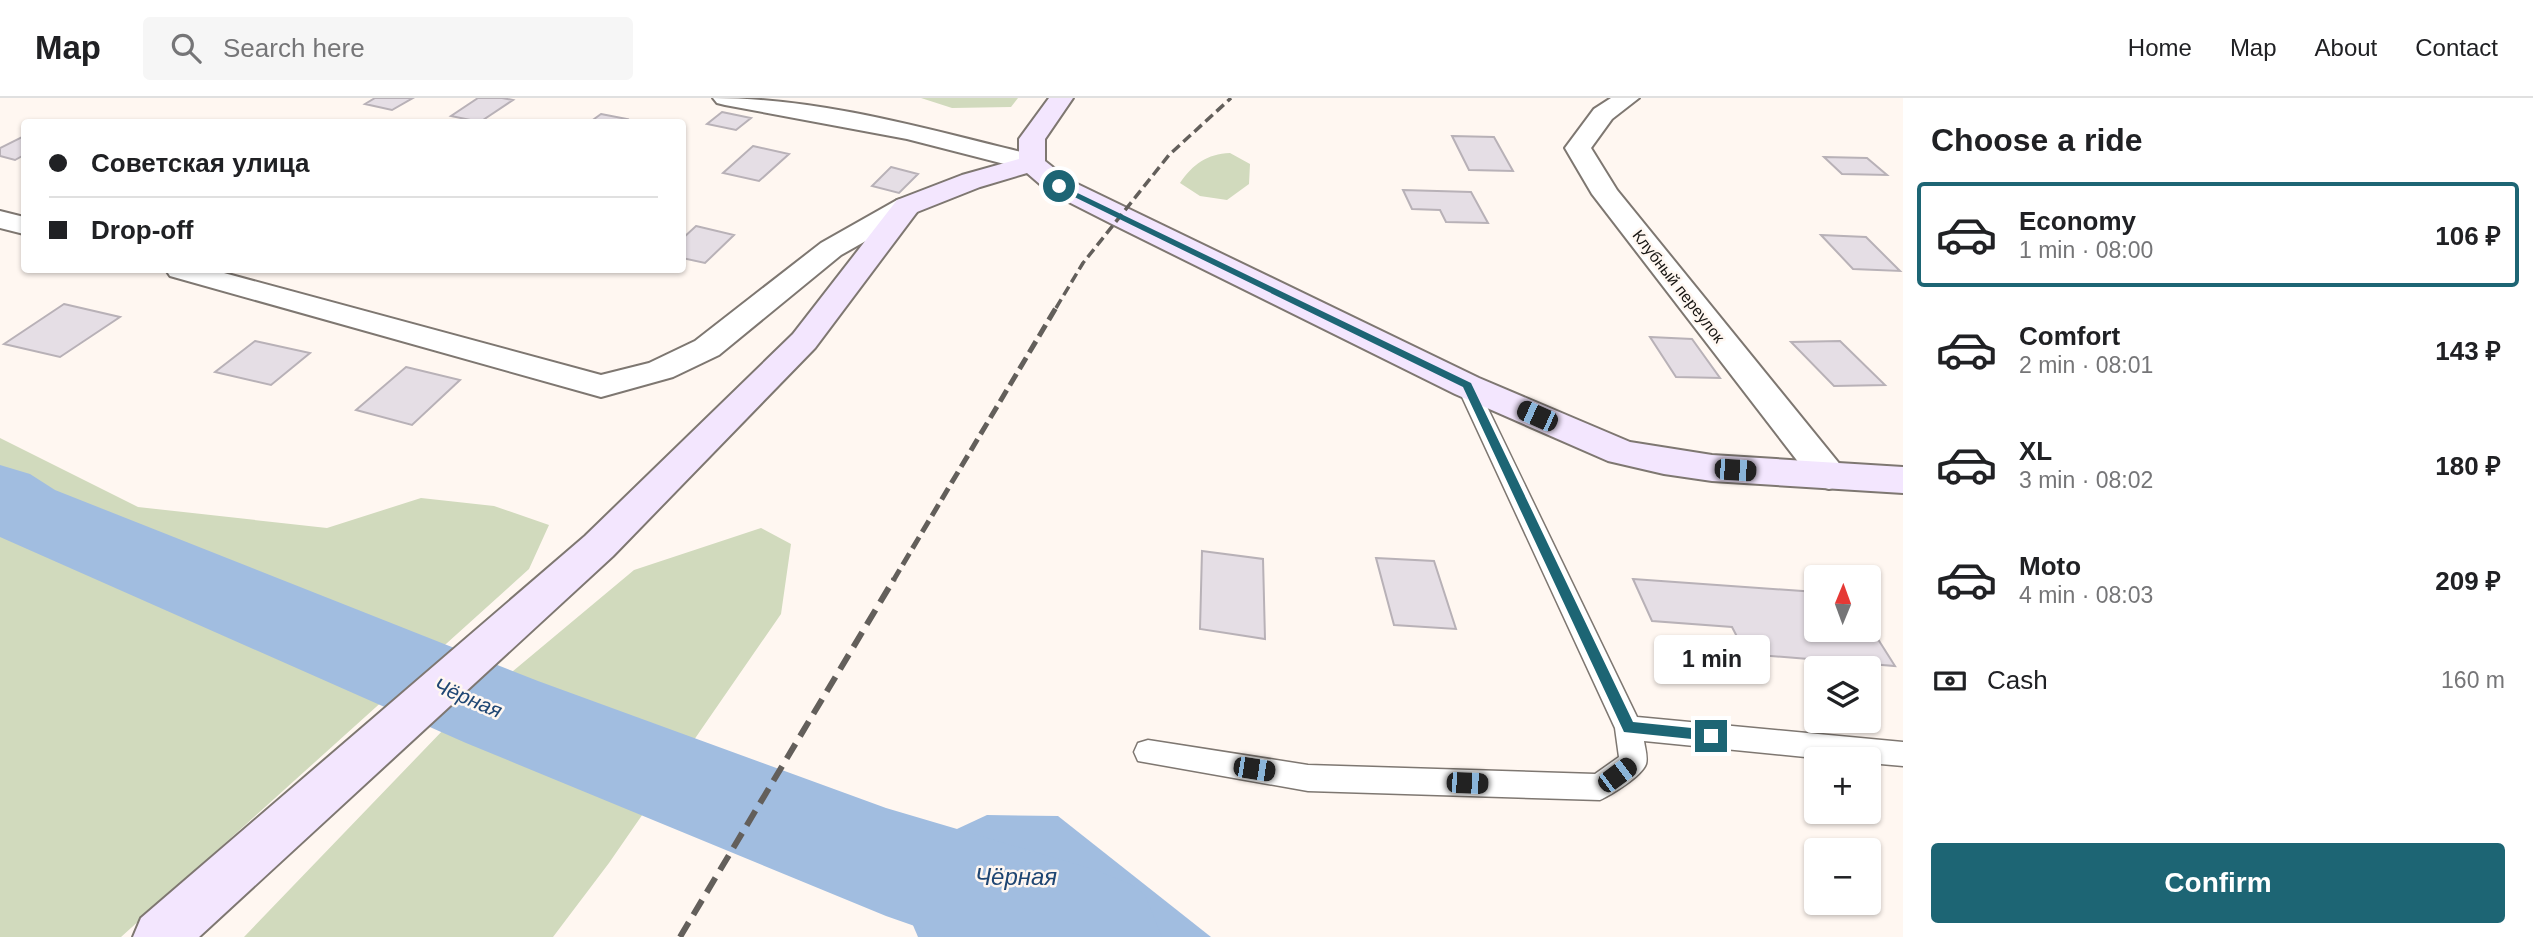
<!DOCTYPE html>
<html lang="en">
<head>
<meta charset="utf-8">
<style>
	:root { --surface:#fff; --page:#f6f6f6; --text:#202124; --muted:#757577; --line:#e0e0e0; --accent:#1d6574 }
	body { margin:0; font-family:Arial,sans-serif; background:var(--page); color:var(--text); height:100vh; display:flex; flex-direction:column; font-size:26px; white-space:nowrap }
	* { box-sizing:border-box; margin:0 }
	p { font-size:23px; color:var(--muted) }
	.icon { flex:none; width:38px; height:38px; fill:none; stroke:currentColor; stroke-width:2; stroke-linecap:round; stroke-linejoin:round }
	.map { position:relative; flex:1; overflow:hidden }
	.sheet { display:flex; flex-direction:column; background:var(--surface); width:630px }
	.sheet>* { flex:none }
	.hud { position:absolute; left:21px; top:21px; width:665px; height:154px; border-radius:7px; box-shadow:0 2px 5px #0004; display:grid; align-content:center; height:154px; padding:0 28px; background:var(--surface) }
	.needle { width:46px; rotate:1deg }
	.tools { position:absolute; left:1804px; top:467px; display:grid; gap:14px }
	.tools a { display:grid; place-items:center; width:77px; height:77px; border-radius:7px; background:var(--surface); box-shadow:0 2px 5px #0004; font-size:35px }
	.end { position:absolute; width:32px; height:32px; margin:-16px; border:9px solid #1d6574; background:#fff; box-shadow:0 0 0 4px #fff }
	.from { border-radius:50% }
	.bubble { position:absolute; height:49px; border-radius:7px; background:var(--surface); box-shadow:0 2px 5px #0004; font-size:23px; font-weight:700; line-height:49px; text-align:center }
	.car { position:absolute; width:21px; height:42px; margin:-21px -10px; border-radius:9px; box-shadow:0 0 5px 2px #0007; background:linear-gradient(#222 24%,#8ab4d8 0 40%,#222 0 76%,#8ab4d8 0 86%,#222 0) }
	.hud b { display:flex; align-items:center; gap:24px; height:66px; font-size:26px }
	.hud b+b { border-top:2px solid var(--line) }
	.hud i { width:18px; height:18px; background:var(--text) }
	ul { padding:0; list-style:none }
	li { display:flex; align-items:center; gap:21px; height:105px; margin:0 14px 10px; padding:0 14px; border:4px solid transparent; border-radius:7px }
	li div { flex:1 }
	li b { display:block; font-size:26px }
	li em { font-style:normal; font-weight:700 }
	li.on { border-color:var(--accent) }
	li>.icon { width:63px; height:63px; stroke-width:1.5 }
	h2 { padding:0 28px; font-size:32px; line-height:84px }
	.pay { display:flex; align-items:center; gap:18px; height:77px; padding:0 28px; font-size:26px }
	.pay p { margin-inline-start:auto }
	.button { display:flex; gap:14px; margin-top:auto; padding:14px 28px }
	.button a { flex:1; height:80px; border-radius:7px; background:var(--accent); color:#fff; font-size:28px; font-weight:700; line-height:80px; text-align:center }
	header { display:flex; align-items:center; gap:42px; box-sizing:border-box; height:98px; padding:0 35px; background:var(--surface); border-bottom:2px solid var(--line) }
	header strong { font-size:33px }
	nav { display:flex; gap:38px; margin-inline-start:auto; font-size:24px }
	.search { width:490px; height:63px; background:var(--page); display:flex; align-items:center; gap:18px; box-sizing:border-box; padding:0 24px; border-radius:7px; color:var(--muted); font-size:26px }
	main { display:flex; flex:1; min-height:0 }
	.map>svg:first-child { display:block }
	.green { fill:#d1dabd }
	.water { fill:#a1bde0 }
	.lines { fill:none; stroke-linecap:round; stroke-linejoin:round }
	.river { fill:#a1bde0; fill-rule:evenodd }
	.building { fill:#e5dee5; stroke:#b8b1b7; stroke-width:2 }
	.lane-casing { stroke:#7e7771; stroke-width:3 }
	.street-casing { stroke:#7e7771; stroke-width:4 }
	.secondary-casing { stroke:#7e7771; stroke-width:4 }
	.lane { fill:#fff; fill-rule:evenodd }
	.street { fill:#fff; fill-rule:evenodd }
	.secondary { fill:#f3e6fe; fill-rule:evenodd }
	.rail-far2 { stroke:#635f5b; stroke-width:3.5; stroke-dasharray:10 5; stroke-linecap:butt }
	.rail-far1 { stroke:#635f5b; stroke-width:5; stroke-dasharray:13 6; stroke-linecap:butt }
	.rail { stroke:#635f5b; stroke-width:6; stroke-dasharray:17 9; stroke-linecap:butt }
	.route { fill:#1d6574 }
	.labels { text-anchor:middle; stroke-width:5; stroke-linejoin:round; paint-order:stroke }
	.far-street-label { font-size:16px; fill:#171512; stroke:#fff7f1 }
	.water-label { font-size:21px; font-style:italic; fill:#1f4673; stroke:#fff7f1 }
	.near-water-label { font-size:24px; font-style:italic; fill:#1f4673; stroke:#fff7f1 }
</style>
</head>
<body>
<header>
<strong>Map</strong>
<div class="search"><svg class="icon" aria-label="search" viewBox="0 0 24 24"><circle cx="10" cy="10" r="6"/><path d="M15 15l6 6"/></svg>Search here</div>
<nav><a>Home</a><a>Map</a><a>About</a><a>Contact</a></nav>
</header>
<main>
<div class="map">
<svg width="1903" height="839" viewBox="0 0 1903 839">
	<rect width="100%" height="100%" fill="#fff7f1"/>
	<path class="green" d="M921,0H1018L1011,9L952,10Z
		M1230,55L1250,66L1249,86L1227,102L1200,98L1180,85C1193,66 1207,56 1230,55Z
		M0,340L138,409L327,430L421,400L494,408L549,427L529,471L121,839H0Z
		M761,430L791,446L781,516L609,765L553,839H244L446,629L634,472Z"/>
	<path class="water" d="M987,717L1058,718L1211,839H918L886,764Z"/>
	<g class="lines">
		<path class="river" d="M0,367L30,376L55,392L538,583L886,710L1093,771L1135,788L1145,797L1162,839H946L886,818L466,645L0,439Z"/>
	</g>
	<path class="building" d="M375,0H413L392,12L365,6Z
		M478,0H502L513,2L480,24L451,18Z
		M722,14L751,20L736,32L707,26Z
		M601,16L627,21L623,24H590Z
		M24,38V57L15,62L0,58V50Z
		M1452,38L1494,39L1513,73L1469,72Z
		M753,48L789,56L759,83L723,75Z
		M1824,59L1867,60L1887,77L1842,76Z
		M891,69L918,76L899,95L872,88Z
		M1403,92L1471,94L1488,125L1446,124L1440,112L1412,111Z
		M696,128L734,137L705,165L682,160V141Z
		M1821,137L1866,139L1900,173L1853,171Z
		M64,206L120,219L60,259L4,246Z
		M1650,239L1692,241L1720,280L1676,279Z
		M255,243L310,255L271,287L215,274Z
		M1840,243L1885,287L1834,288L1791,244Z
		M406,269L460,282L412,327L356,312Z
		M1202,453L1263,461L1265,541L1200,531Z
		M1376,460L1434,463L1456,531L1394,527Z
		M1633,481L1816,494V532H1869V527L1895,568L1746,556L1732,529L1652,523Z"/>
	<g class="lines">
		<defs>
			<path id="lane" d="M1467,282L1474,284L1477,288L1637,619L1903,644V668L1869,665V662H1835L1644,643C1645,650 1648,659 1646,666C1642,678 1611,697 1600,702L1308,693L1138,663L1134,654L1138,645L1148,642L1308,667L1595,676L1619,659L1615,630L1457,288L1460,284Z"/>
			<path id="street" d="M713,0C824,0 934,33 1041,59L1045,65L1041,71L1032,73L907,41L725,7L717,5Z
				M1611,0H1639L1612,21L1591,50L1617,92L1842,369L1848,378L1842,387L1829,391L1816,387L1592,96L1565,50L1594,11Z
				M907,100L917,102L921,108L917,114L841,157L719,257L673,279L601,299L170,178L166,172H213L601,277L649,265L695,243L821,145L897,102Z
				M0,113L24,119V136L0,130Z"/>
			<path id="secondary" d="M1049,0H1073L1045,41V63L1069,82L1479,280L1630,344L1712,357L1903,369V395L1712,383L1664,376L1608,363L1455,296L1110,125L1049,94L1027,75L980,89L917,114L815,250L613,458L199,839H133L141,820L585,438L793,236L897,102L962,77L1019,61V41Z"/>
		</defs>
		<use href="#lane" class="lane-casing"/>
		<use href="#street" class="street-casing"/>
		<use href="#secondary" class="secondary-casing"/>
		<use href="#lane" class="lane"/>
		<use href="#street" class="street"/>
		<use href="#secondary" class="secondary"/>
		<path class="rail-far2" d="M1056,210L1083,165L1169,57L1231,0"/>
		<path class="rail-far1" d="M893,483L1057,208"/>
		<path class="rail" d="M680,839L894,481"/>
	</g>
	<path class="route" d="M1056,87H1061L1471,285L1633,624L1711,632L1716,633V642L1711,643L1624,634L1463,289L1056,90Z"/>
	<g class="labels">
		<g class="far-street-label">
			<text transform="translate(1679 188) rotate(52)" y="6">Клубный переулок</text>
		</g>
		<g class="water-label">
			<text transform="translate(468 600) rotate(23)" y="7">Чёрная</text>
		</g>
		<g class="near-water-label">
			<text x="1016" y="787">Чёрная</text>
		</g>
	</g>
</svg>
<div class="tools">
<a><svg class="needle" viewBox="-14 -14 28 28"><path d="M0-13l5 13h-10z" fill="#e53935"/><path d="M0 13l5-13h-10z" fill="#757577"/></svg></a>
<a><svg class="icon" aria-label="layers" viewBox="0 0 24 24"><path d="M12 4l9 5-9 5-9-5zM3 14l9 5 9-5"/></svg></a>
<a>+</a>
<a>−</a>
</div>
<i class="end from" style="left:1059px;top:88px"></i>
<i class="end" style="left:1711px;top:638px"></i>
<div class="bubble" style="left:1654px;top:537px;width:116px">1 min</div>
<i class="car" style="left:1537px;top:318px;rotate:294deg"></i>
<i class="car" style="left:1735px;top:372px;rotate:94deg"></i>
<i class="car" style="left:1254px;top:671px;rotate:99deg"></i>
<i class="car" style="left:1617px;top:677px;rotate:53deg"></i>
<i class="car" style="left:1467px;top:685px;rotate:92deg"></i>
<div class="hud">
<b><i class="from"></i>Советская улица</b>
<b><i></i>Drop-off</b>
</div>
</div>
<section class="sheet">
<h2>Choose a ride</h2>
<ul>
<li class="on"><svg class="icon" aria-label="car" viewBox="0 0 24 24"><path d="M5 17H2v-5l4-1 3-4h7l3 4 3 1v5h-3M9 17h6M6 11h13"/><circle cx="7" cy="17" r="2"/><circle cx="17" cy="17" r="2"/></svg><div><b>Economy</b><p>1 min · 08:00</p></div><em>106 ₽</em></li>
<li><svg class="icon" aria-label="car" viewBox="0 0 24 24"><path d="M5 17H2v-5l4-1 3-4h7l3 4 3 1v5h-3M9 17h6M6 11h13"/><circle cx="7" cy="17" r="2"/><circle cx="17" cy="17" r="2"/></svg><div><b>Comfort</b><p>2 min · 08:01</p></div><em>143 ₽</em></li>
<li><svg class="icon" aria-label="car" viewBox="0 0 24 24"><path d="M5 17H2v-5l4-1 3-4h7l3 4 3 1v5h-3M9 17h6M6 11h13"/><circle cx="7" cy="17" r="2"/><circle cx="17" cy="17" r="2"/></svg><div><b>XL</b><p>3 min · 08:02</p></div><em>180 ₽</em></li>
<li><svg class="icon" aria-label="car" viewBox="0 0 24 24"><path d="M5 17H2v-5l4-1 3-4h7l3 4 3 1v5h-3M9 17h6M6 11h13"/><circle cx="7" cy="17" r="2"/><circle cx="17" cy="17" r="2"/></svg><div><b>Moto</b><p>4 min · 08:03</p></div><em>209 ₽</em></li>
</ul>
<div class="pay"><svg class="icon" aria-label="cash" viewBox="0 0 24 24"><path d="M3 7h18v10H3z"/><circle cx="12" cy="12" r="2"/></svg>Cash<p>160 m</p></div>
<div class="button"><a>Confirm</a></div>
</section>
</main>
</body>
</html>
